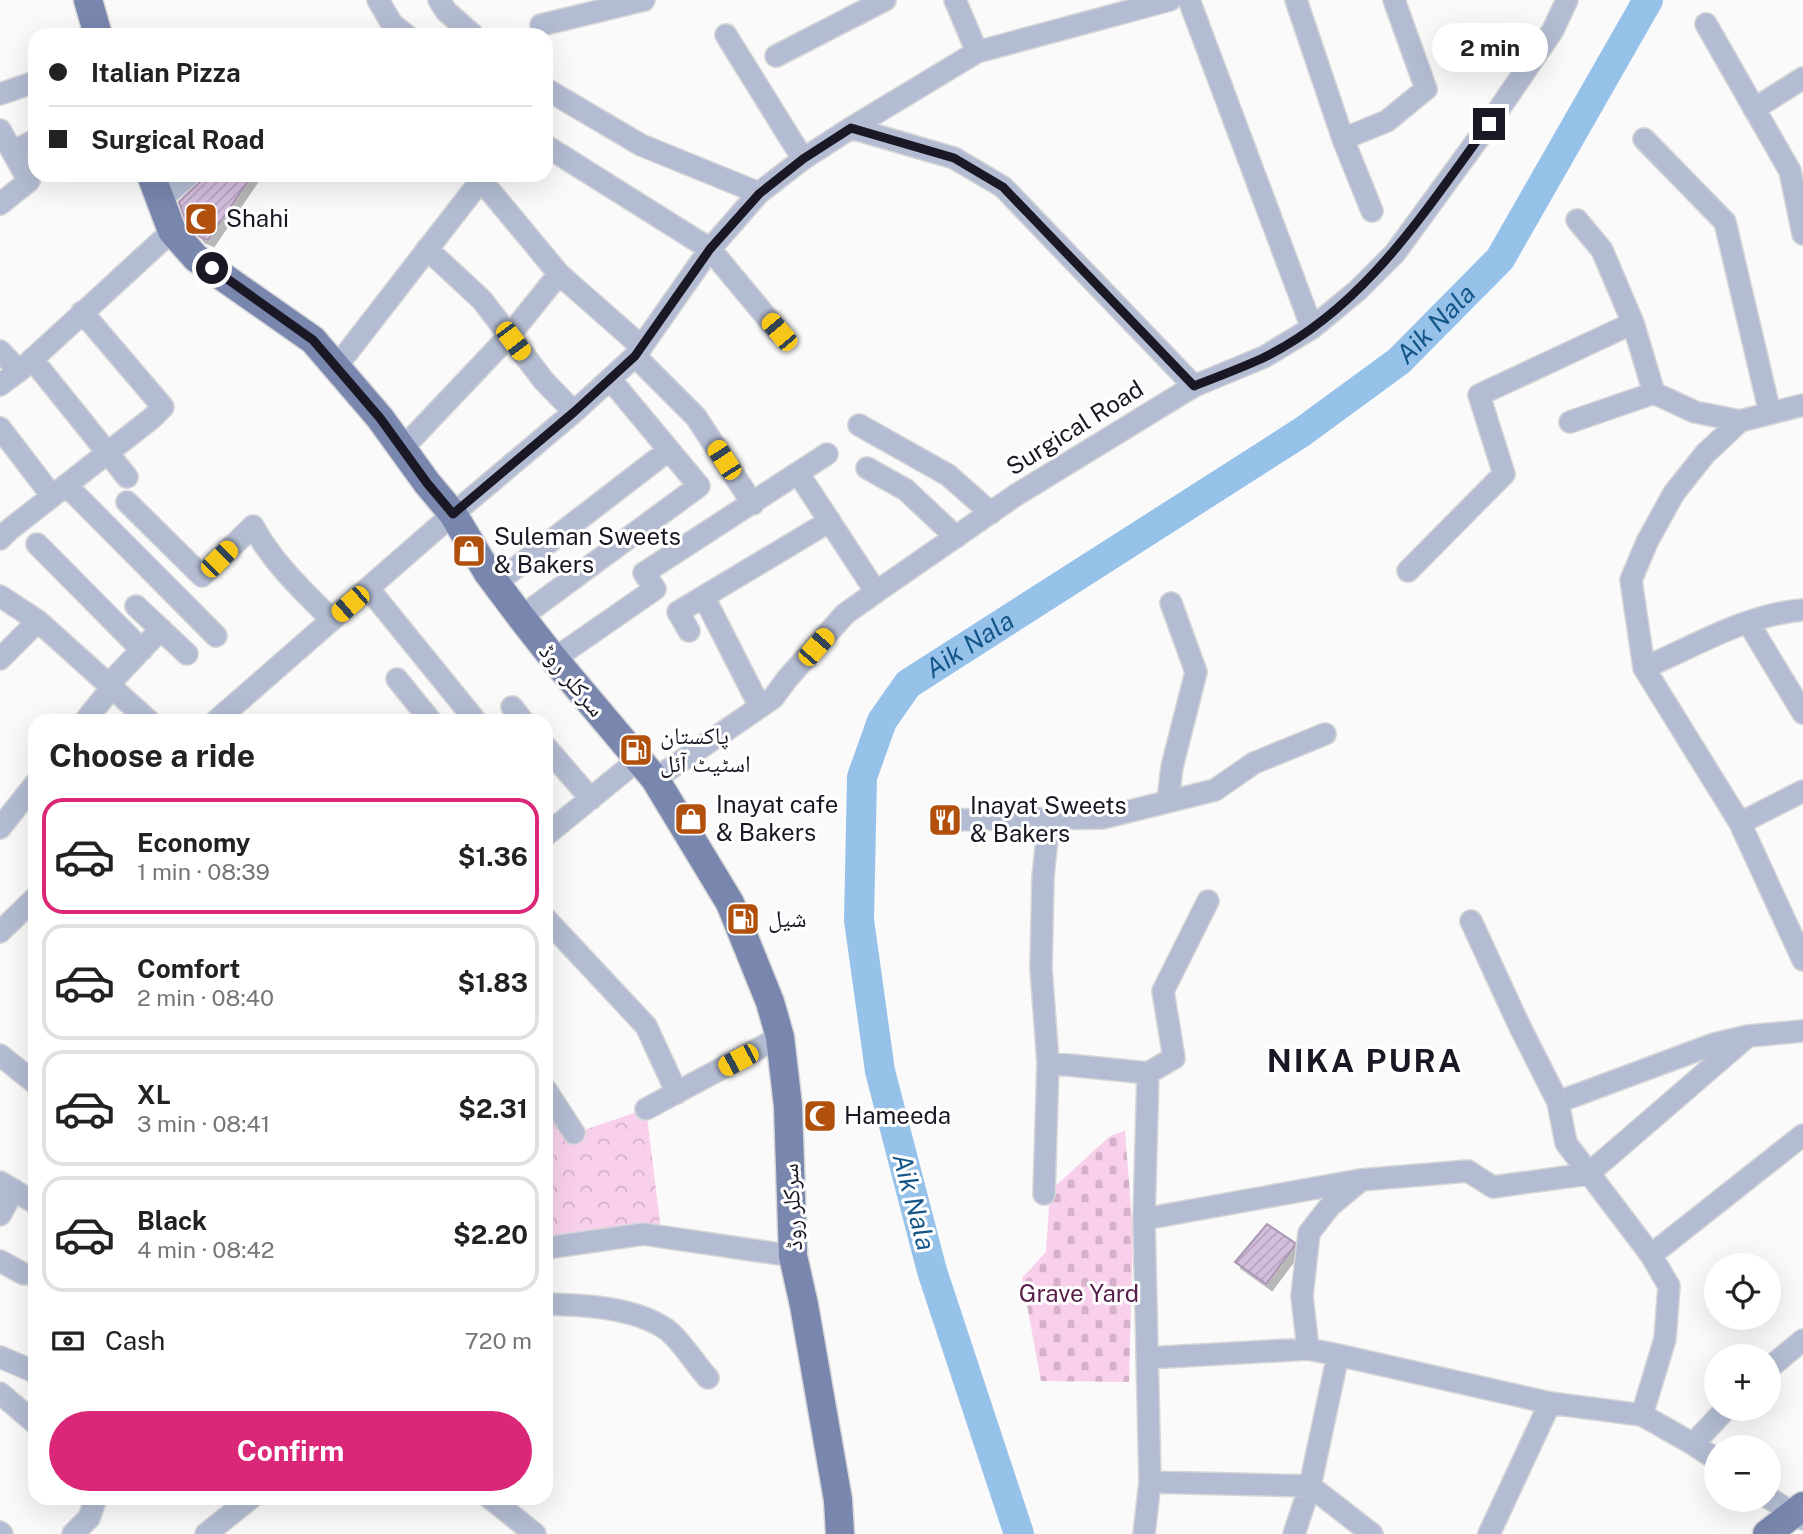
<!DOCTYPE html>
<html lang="en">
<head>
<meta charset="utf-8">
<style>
	:root { --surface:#fff; --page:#f6f6f6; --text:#222; --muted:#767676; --line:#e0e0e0; --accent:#db2777 }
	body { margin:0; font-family:"Public Sans","Noto Naskh Arabic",sans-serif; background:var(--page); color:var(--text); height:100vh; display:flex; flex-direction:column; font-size:26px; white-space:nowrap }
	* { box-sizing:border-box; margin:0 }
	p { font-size:23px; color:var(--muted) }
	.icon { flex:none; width:38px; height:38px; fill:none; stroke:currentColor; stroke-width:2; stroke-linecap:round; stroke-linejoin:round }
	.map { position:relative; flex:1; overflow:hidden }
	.panel { position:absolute; left:28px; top:714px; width:525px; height:791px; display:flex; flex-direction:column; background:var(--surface); border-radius:21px; box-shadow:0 7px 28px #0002 }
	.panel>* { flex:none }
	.banner { position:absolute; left:28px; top:28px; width:525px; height:154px; border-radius:21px; box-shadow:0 7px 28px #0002; display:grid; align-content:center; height:154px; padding:0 21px; background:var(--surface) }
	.fabs { position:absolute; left:1704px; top:1253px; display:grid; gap:14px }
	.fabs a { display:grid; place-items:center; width:77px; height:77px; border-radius:50%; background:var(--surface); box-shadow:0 7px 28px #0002; font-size:35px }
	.end { position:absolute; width:32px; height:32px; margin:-16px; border:9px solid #1a1824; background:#fff; box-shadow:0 0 0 4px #fff }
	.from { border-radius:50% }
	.bubble { position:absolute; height:49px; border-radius:24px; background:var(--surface); box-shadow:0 7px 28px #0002; font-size:23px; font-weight:700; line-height:49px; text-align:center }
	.car { position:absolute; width:21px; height:42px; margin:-21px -10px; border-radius:9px; box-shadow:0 0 5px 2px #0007; background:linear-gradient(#f5c518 24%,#345 0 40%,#f5c518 0 76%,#345 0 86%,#f5c518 0) }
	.banner b { display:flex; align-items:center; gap:24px; height:66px; font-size:26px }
	.banner b+b { border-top:2px solid var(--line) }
	.banner i { width:18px; height:18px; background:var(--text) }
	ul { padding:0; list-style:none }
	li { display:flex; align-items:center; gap:21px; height:116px; margin:0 14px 10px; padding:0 7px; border:4px solid var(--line); border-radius:21px }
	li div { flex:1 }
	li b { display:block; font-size:26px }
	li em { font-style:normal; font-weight:700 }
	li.selected { border-color:var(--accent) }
	li>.icon { width:63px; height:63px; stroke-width:1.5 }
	h2 { padding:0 21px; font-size:32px; line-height:84px }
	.pay { display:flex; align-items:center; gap:18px; height:77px; padding:0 21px; font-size:26px }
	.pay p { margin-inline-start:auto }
	.cta { display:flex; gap:14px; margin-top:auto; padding:14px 21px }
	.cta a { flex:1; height:80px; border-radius:42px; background:var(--accent); color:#fff; font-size:28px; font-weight:700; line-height:80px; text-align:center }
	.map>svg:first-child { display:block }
	.cemetery { fill:url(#cemetery-stones) }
	.park { fill:url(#park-crowns) }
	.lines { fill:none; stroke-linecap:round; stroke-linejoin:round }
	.river { stroke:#96c2ea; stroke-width:30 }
	.building { fill:url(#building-hatch); stroke:#aa95b3; stroke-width:2; filter:url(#shadow) }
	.minor-casing { stroke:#d6d6d8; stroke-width:24 }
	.major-casing { stroke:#d6d6d8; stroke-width:31 }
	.minor { stroke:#b3bcd2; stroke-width:21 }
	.major { stroke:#7986ae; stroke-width:28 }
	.route { stroke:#1a1824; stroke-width:9 }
	.labels { text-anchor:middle; stroke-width:6; stroke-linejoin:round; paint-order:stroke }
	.poi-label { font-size:24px; fill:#1a1824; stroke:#fff; text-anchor:start }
	.street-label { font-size:24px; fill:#1a1824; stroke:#fff }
	.park-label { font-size:24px; fill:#581e4a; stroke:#fff }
	.water-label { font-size:26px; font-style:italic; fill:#145688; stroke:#fff }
	.district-label { font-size:32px; font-weight:bold; letter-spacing:2px; fill:#1a1824; stroke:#fff }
</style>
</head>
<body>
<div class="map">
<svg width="1803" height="1534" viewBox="0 0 1803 1534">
	<defs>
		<pattern id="cemetery-stones" width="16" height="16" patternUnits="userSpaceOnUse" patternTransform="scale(1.75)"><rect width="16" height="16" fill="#f9d0eb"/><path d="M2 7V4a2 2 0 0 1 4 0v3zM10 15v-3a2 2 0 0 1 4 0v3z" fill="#d5b2c9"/></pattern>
		<pattern id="park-crowns" width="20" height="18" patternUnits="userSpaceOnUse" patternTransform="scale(1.75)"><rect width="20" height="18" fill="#f9d0eb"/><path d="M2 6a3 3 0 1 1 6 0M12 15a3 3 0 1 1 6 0" fill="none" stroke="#d5b2c9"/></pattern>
		<pattern id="building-hatch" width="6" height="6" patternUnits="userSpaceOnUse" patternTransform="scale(1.75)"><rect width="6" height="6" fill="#d4bedd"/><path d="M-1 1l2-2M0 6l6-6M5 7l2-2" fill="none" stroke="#b5a3be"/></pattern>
		<filter id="shadow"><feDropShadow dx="6" dy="6" stdDeviation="0" flood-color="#0004"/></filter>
	</defs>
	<rect width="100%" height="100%" fill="#fafafa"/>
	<path class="cemetery" d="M1125,1131L1133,1233L1129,1382L1041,1381L1022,1278L1046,1252L1050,1191L1110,1136Z"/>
	<path class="park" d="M546,1093L575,1133L646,1109L662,1238L546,1251Z"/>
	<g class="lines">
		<path class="river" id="s1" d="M1019,1534L932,1271L880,1071L859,920L862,777L882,721L908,684L1302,432L1399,361L1500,259L1648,0"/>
	</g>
	<path class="building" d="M207,175H252L208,240L200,237L186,222L179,202Z
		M1267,1224L1295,1243L1294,1247L1266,1284L1235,1262Z"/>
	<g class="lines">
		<defs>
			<path id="minor" d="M378,0L392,24L406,35
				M439,0L446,11L473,35
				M955,0L977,52
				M1189,0L1312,328
				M1296,0L1343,139L1372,211
				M1706,24L1790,171L1803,234
				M541,25L644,0
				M726,35L803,159
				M776,56L885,0
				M546,89L641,145L759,193
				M0,94L35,82
				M1754,109L1803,78
				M851,128L954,158L1003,187L1194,386
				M0,130L29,181L0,204
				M1343,139L1387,121L1426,89L1394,0
				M1644,139L1725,222L1770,413
				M546,146L710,249L779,332
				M13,152L35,140
				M481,180L559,274L642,347
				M160,200L189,175
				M1577,220L1602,250L1633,323L1654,393L1695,412L1740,421L1803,405
				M427,249L482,300L544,381L574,412
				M0,351L19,371
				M635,356L696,417L753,504
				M32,359L127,477
				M337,366L485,175
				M0,385L24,367L172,231
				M1740,421L1705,454L1674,493L1647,542L1631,580L1644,668L1740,823L1803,960
				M1570,422L1654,393
				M859,425L948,475L991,513
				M0,428L52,496
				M402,449L509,336L559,274
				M867,468L906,490L956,537
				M798,473L876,592
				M66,485L216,636
				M127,502L202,576L253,526C272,562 303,591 332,620
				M0,539L9,530L152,418L163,407L82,312
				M37,544L142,650
				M1408,571L1504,474L1479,395L1633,323
				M496,583L669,450
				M368,588L476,721
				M0,596L38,621L149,721
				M704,597L760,707
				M136,606L187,654
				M521,617L699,486L610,379
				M1748,622L1803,713
				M689,631L678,612L830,521
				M0,659L38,621
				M554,659L655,589L644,573L827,454
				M1644,668C1695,646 1747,614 1803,610
				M397,679L431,721
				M110,683L161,629
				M512,707L523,721
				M85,721L113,686
				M216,721L453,514L574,412L635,356L710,249L759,193L803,159L851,128L977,52L1170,0
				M546,747L591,799
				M655,779L773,698L787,679L845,614L876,592L1016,495L1194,386L1264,357L1312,328L1358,290L1395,253L1489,124L1553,30L1567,0
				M1168,800L1172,767L1196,672L1171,603
				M945,820L1102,818L1215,790L1254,763L1325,734
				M1740,823L1803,791
				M0,828L35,784
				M546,835L639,759
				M546,919L646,1026L677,1093
				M1471,921L1520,1027L1558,1102L1566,1143L1651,1255L1669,1286L1665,1339L1642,1415
				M0,932L35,898
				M0,1055L35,1083
				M1048,1063L1148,1073L1174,1058L1163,991L1208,901
				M546,1090L574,1133
				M1558,1102L1714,1044L1748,1036L1803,1031
				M646,1109L780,1037
				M0,1182L35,1203
				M1044,1194L1048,1063L1041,968L1043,877L1049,819
				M0,1215L14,1190
				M1144,1219L1360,1180L1468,1171L1493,1187L1588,1174L1748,1036
				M546,1248L643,1234L793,1256
				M1651,1255L1803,1135
				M0,1261L24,1274
				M546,1304C585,1305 633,1307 666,1329C680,1339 696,1365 708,1378
				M1308,1349L1302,1296L1309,1233L1330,1206L1360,1181
				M0,1357L35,1372
				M1147,1358L1308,1349L1338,1355L1550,1403L1642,1415L1693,1444L1717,1460
				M1769,1368L1803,1340
				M0,1393L35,1423
				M1693,1444L1726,1409
				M1150,1482L1310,1486L1372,1534
				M490,1498L535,1534
				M1769,1498L1803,1519
				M0,1532L2,1534
				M73,1534L89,1518L96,1498
				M206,1534L251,1498
				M1144,1534L1150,1482L1144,1219L1148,1073
				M1294,1534L1310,1486L1338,1355
				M1489,1534L1550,1403"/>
			<path id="major" d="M88,0L98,35
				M151,175L172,231L196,258L313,340L380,418L427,483L453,514L488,573L521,617L554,659L655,779L730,903L770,1002L780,1037L788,1106L793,1256L804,1305L838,1500L840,1534
				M1767,1534L1803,1506"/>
		</defs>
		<use href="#minor" class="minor-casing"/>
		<use href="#major" class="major-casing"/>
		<use href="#minor" class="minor"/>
		<use href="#major" class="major"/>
	</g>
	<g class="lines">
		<path class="route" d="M212,268L313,340L380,418L427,483L453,514L574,412L635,356L710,249L759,194L803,159L851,128L954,158L1003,187L1194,386C1217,377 1241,368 1263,358C1365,308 1424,212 1489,124"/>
	</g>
	<defs>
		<symbol id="mosque-square" viewBox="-11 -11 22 22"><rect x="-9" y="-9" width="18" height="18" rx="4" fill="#b1500c" stroke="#fff"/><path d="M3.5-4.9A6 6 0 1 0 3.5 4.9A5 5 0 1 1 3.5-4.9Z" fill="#fff"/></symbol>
		<symbol id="shop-square" viewBox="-11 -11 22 22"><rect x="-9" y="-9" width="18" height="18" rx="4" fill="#b1500c" stroke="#fff"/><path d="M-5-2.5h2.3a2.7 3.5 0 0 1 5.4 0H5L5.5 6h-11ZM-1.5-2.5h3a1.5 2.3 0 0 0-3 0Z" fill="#fff"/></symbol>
		<symbol id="fuel-square" viewBox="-11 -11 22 22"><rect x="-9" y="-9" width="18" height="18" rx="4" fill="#b1500c" stroke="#fff"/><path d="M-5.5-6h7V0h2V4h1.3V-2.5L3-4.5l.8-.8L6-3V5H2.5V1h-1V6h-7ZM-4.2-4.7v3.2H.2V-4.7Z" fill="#fff"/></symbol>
		<symbol id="restaurant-square" viewBox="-11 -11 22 22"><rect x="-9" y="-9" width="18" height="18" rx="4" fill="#b1500c" stroke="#fff"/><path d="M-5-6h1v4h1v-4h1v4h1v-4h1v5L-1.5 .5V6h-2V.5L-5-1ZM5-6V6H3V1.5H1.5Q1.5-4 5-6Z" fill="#fff"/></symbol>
	</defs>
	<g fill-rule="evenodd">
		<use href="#mosque-square" x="182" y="200" width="38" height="38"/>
		<use href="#shop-square" x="450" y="532" width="38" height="38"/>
		<use href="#fuel-square" x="617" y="731" width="38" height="38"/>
		<use href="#shop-square" x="672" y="800" width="38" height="38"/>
		<use href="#restaurant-square" x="926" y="801" width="38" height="38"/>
		<use href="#fuel-square" x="724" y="900" width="38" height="38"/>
		<use href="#mosque-square" x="801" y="1097" width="38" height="38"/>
	</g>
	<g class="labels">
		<g class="poi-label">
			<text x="226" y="227">Shahi</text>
			<text x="494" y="545">Suleman Sweets<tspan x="494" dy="28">&amp; Bakers</tspan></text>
			<text x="660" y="744">پاکستان<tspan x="660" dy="28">اسٹیٹ آئل</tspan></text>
			<text x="716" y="813">Inayat cafe<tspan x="716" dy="28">&amp; Bakers</tspan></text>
			<text x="970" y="814">Inayat Sweets<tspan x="970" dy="28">&amp; Bakers</tspan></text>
			<text x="768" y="927">شیل</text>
			<text x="844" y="1124">Hameeda</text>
		</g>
		<g class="street-label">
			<text transform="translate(1075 428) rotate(-32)" y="8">Surgical Road</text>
			<text transform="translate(572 680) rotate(50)" y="8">سرکلر روڈ</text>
			<text transform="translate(792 1207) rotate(-93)" y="8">سرکلر روڈ</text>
		</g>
		<g class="park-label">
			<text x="1079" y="1302">Grave Yard</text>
		</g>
		<g class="water-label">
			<text dy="9" stroke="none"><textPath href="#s1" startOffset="1524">Aik Nala</textPath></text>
			<text dy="9" stroke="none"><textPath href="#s1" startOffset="957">Aik Nala</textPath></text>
			<text transform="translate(914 1202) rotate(75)" y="9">Aik Nala</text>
		</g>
		<g class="district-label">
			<text x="1365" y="1072">NIKA PURA</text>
		</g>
	</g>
</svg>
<div class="fabs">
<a><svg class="icon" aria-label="locate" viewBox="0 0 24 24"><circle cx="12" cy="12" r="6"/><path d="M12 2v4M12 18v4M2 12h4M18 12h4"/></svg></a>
<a>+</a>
<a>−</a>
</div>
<i class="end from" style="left:212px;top:268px"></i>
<i class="end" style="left:1489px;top:124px"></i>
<div class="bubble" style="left:1432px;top:23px;width:116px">2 min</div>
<i class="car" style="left:779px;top:332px;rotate:320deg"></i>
<i class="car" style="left:513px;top:341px;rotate:143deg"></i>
<i class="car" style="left:724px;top:460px;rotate:327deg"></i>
<i class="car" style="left:219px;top:559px;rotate:45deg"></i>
<i class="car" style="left:350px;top:604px;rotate:229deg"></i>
<i class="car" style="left:816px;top:647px;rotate:41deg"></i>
<i class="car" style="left:738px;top:1060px;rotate:242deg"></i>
<div class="banner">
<b><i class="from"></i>Italian Pizza</b>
<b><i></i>Surgical Road</b>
</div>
<section class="panel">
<h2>Choose a ride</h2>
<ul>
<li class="selected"><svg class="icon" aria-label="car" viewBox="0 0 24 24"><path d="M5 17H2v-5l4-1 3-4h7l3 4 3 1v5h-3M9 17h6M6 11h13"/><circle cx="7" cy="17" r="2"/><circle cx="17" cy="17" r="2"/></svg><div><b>Economy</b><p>1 min · 08:39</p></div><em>$1.36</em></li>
<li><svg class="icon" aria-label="car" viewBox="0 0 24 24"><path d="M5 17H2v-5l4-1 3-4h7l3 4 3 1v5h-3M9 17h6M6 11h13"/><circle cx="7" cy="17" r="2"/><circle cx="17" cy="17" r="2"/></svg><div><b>Comfort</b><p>2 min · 08:40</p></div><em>$1.83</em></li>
<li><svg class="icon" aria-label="car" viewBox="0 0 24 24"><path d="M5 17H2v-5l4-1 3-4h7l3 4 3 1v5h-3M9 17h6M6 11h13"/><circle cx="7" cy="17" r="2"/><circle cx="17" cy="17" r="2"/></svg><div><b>XL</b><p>3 min · 08:41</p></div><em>$2.31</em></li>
<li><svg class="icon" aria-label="car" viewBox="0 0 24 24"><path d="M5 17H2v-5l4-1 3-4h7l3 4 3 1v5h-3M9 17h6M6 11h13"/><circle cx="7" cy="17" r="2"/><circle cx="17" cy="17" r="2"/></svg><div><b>Black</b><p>4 min · 08:42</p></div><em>$2.20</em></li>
</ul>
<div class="pay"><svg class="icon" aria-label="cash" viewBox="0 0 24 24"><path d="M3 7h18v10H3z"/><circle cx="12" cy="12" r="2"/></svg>Cash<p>720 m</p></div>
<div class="cta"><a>Confirm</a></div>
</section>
</div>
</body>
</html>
